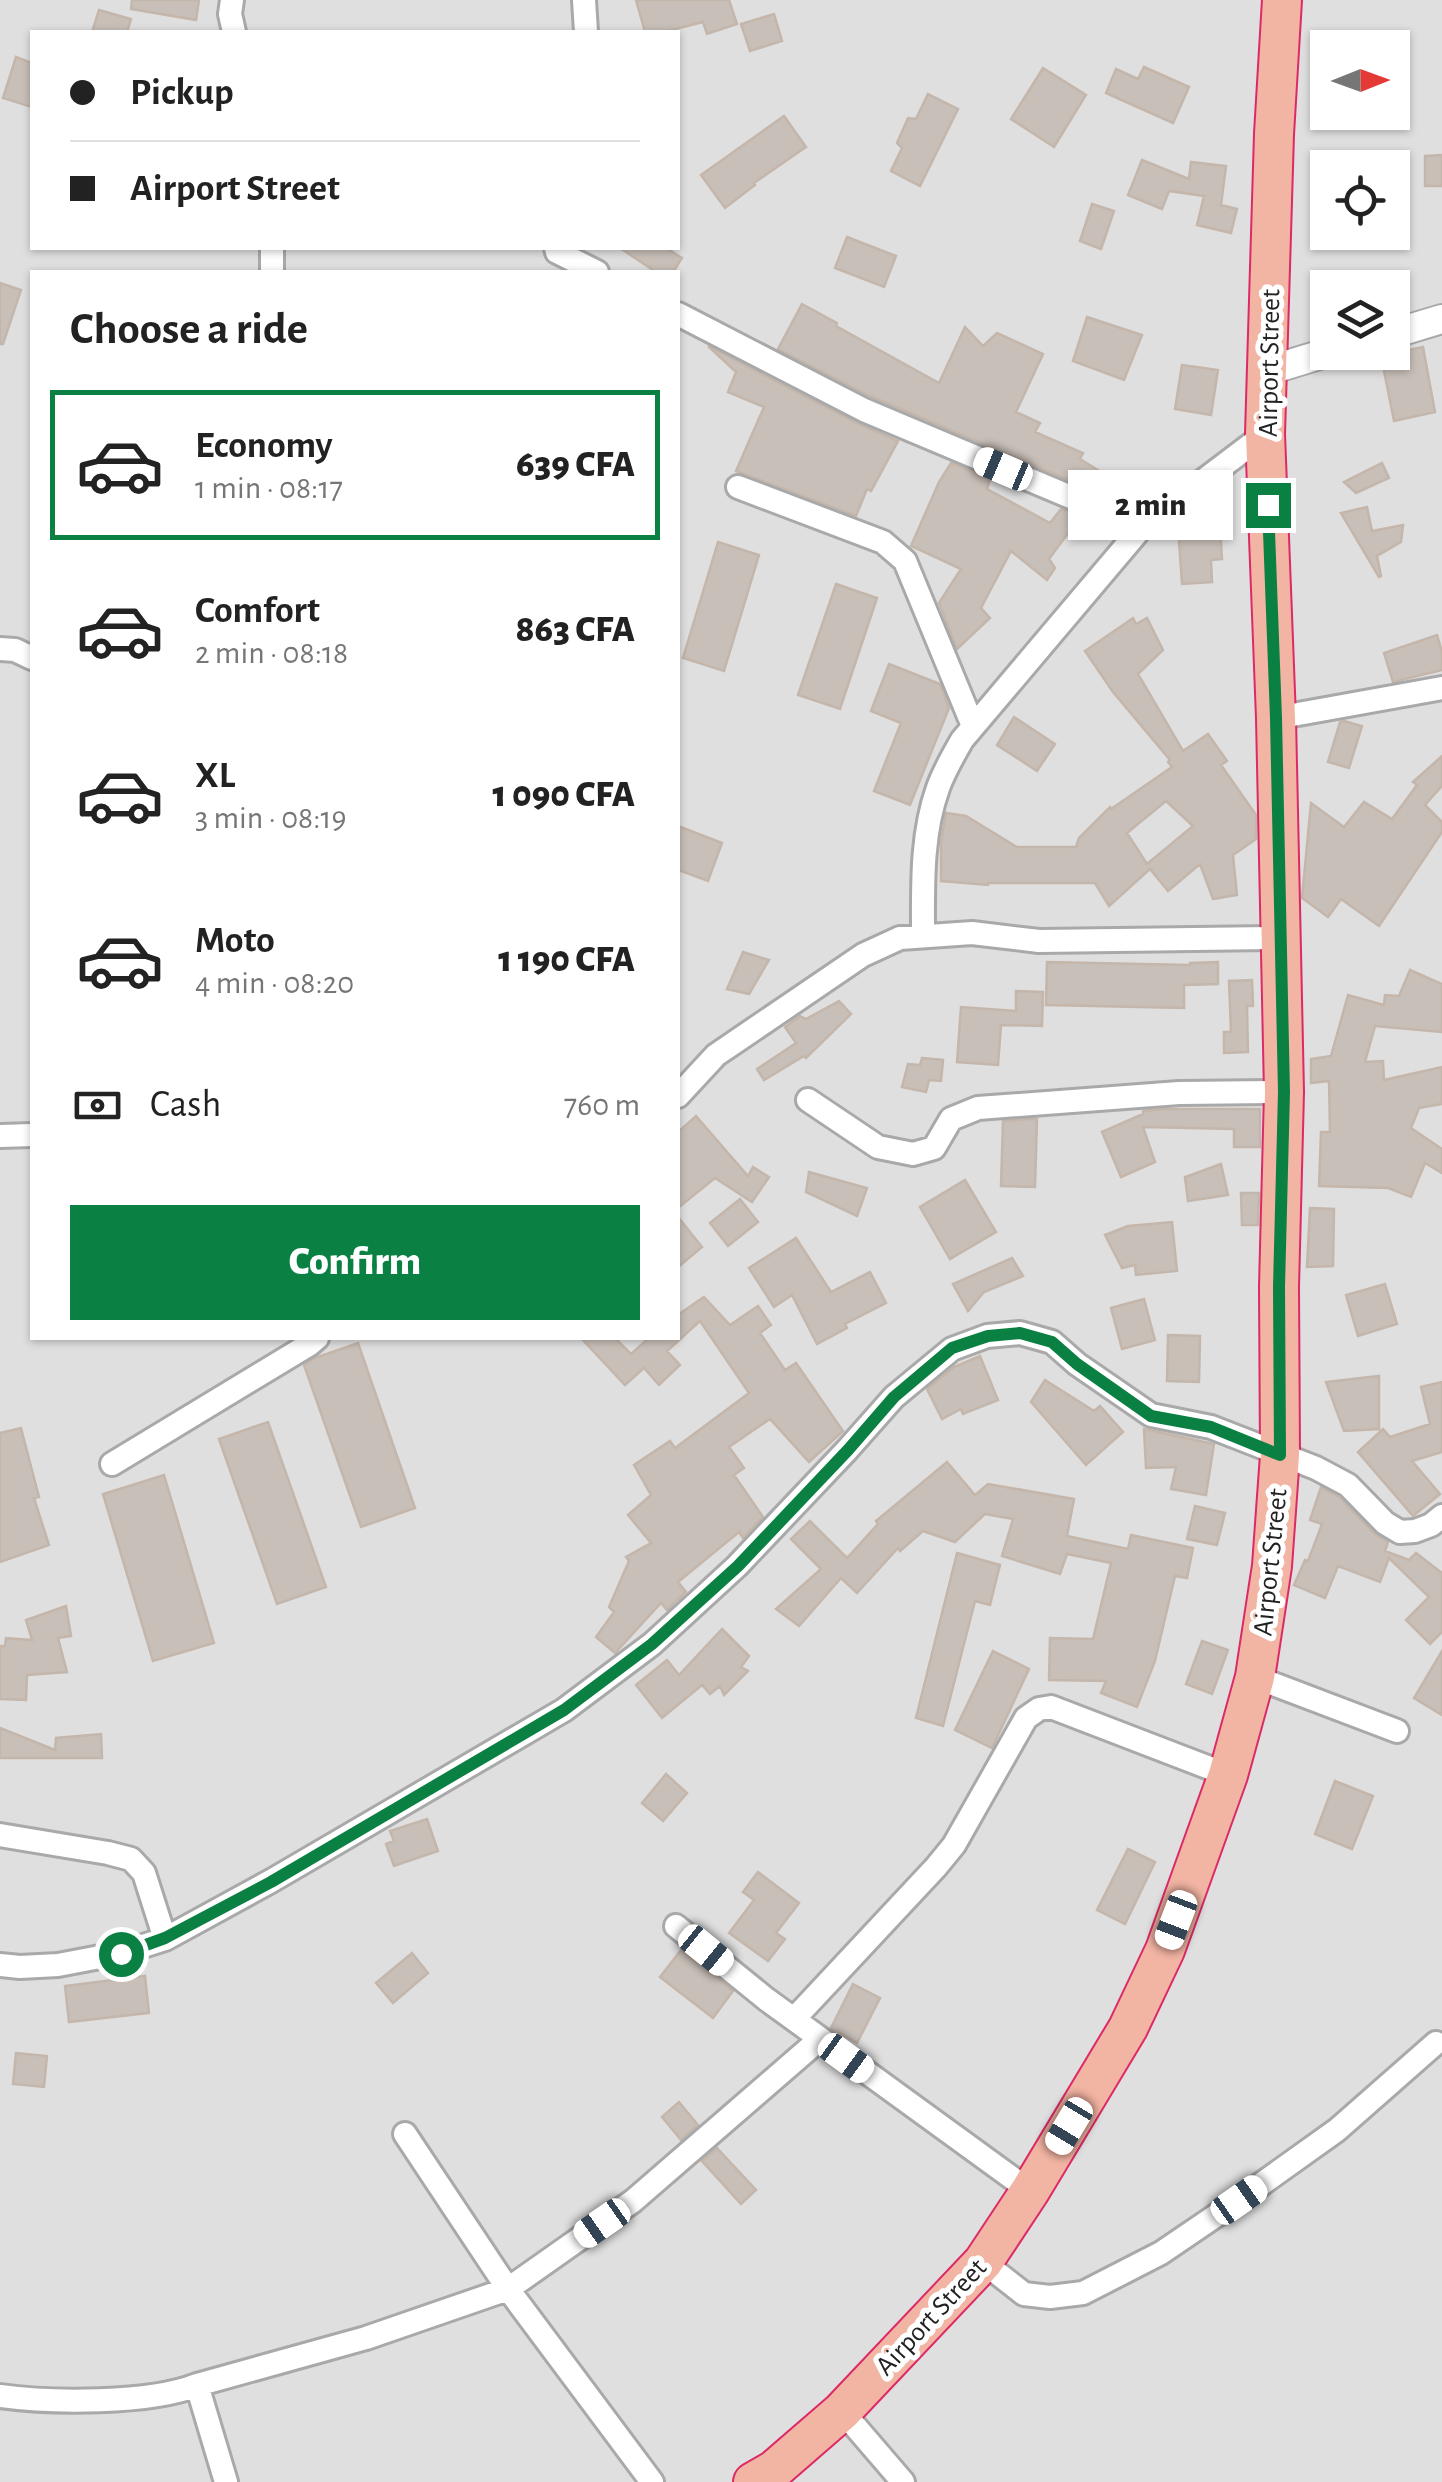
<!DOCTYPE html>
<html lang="en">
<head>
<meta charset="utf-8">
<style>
	:root { --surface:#fff; --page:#f6f6f6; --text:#222; --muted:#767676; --line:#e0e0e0; --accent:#0b8043 }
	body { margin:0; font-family:"Alegreya Sans",sans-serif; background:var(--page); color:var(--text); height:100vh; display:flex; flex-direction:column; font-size:38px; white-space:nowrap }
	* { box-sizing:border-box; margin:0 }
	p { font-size:32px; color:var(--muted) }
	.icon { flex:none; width:55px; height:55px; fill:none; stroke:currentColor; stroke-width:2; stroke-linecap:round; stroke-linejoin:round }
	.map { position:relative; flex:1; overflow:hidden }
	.side { position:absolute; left:30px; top:270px; width:650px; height:1070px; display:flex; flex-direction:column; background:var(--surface); border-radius:0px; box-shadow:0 2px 8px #0004 }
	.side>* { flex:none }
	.top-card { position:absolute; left:30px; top:30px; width:650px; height:220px; border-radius:0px; box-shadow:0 2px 8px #0004; display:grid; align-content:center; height:220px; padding:0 40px; background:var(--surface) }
	.needle { width:65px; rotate:89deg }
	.controls { position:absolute; left:1310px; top:30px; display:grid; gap:20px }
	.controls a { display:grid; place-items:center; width:100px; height:100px; border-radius:0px; background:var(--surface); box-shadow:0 2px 8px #0004; font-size:50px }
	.end { position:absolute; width:45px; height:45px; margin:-22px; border:12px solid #0b8043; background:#fff; box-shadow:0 0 0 5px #fff }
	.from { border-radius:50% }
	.bubble { position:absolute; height:70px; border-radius:0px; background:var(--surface); box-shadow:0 2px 8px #0004; font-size:32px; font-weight:800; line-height:70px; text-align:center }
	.car { position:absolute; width:30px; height:60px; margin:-30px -15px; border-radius:12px; box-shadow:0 0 8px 2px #0007; background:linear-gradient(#fff 24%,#345 0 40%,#fff 0 76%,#345 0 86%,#fff 0) }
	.top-card b { display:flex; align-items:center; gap:35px; height:95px; font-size:38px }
	.top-card b+b { border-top:2px solid var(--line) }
	.top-card i { width:25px; height:25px; background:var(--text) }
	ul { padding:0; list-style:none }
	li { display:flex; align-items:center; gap:30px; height:150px; margin:0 20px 15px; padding:0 20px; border:5px solid transparent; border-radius:0px }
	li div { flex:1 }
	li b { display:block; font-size:38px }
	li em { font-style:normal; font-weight:800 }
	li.current { border-color:var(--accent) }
	li>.icon { width:90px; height:90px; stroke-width:1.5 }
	h2 { padding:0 40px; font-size:45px; line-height:120px }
	.pay { display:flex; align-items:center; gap:25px; height:110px; padding:0 40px; font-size:38px }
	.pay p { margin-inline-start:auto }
	.button { display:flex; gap:20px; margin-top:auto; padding:20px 40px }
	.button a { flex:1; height:115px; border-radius:0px; background:var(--accent); color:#fff; font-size:40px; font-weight:800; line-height:115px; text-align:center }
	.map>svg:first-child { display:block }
	.residential { fill:#e0dfdf; fill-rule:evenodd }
	.building { fill:#c7bfb8; stroke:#c4b6ab; stroke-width:2.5; fill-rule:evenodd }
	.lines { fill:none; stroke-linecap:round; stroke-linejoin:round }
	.minor-casing { stroke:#a9a9a9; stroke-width:28 }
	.tertiary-casing { stroke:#a9a9a9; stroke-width:32 }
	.trunk-casing { stroke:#dc2a67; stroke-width:42 }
	.minor { stroke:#fff; stroke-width:22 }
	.tertiary { stroke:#fff; stroke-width:28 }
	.trunk { stroke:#f2b4a3; stroke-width:38 }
	.route { stroke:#0b8043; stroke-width:12 }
	.labels { text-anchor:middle; stroke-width:10; stroke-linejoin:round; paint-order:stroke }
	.street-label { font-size:28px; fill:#222; stroke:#fff }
</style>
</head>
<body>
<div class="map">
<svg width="1442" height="2482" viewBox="0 0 1442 2482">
	<rect width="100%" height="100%" fill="#f2efe9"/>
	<path class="residential" d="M0,0H1442V2482H0ZM32,32H678V248H32ZM1328,48H1392V112H1328ZM1328,168H1392V232H1328ZM32,272H678V1338H32ZM1328,288H1392V352H1328Z"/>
	<path class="building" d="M132,0H199L196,20L131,9Z
		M636,0H729L737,24L707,34L703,22L664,32H645Z
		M99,10L131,19L127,32H92Z
		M774,14L782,41L750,51L741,24Z
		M16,57L32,63V107L3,98Z
		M1144,67L1189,87L1173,123L1106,93L1116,69L1138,79Z
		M1043,68L1086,95L1054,147L1011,119Z
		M928,94L958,109L920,186L891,171L902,148L897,143L908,118L916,119Z
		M784,116L806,147L754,183L755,185L725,208L701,175Z
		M1442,155V186H1425V156Z
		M1142,160L1189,179L1191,162L1226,166L1221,205L1237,209L1231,233L1197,225L1204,196L1169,191L1162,209L1128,195Z
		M1092,204L1114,211L1101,249L1080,241Z
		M847,237L896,256L884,287L835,268Z
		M620,248H666L682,258L673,272H656Z
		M0,283L21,290L3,344H0Z
		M802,304L837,323L836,326L939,383L965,327L983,346L997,333L1043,354L1016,412L1040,423L1035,432L1083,453L1080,459L1114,480L1102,494L870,396L778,349Z
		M1087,317L1142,335L1124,380L1073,361Z
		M708,346L857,423L898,441L871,491L867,489L856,516L736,471L764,407L728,392L736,372Z
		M1423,347L1435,412L1394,421L1381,356Z
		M1182,365L1218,370L1211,415L1175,409Z
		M951,463L990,479L987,489L1050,523L1061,509L1080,517L1049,559L1055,568L1047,580L1011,551L981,608L990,618L957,649L939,603L961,569L911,546L939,482Z
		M1382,463L1389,478L1356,493L1344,482Z
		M1367,507L1372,531L1403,525L1401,542L1377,556L1381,576L1379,577L1341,513Z
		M1220,524L1222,559L1211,560L1212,582L1182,584L1178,527Z
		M718,542L759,555L724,671L683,658Z
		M836,584L877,598L840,709L798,695Z
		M1133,618L1136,624L1147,618L1163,650L1138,674L1183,751L1208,734L1227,761L1221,765L1256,815V839L1233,855L1237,895L1213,899L1200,864L1168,891L1150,869L1109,906L1095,883H988V885L941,881V842L946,813L966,816L1017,847H1076L1079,838L1110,807L1111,809L1172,767L1168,762L1170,760L1113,692L1085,651ZM1166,801L1193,826L1147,864L1127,833Z
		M1437,635L1442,652V670L1393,682L1384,653Z
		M889,664L940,684L949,708L910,805L874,791L901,723L871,711Z
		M1014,717L1055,744L1037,771L997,745Z
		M1344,721L1362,726L1349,768L1328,762L1340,722Z
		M1442,756V786L1425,805L1442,822V832L1379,926L1341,899L1328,917L1302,898L1311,803L1344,827L1364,802L1392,819L1417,785L1413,782Z
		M678,826L722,843L708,881L678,870Z
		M743,952L769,960L749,994L727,989Z
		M1047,962L1190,965V963L1218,962V984L1184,985V1008L1046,1005Z
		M1410,970L1442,984V1032L1375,1026L1365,1062L1383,1061L1384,1080L1442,1067V1104L1419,1108L1411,1128L1442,1149V1173L1425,1163L1411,1197L1388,1188L1319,1186L1321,1132H1330L1329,1081L1311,1083V1059L1331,1056L1348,995L1384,1005L1385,995L1399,996Z
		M1252,980L1253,1006H1247L1248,1052L1224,1053V1032H1231L1229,981Z
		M1016,991L1043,992L1042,1026L1001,1025L998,1065L957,1062L961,1007L1016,1011Z
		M839,1001L851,1014L806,1058L804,1056L764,1080L757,1069L796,1043L785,1027L800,1016L806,1019Z
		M922,1058L943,1060L941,1081L929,1080L926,1092L902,1087L908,1064L920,1065Z
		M1164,1109H1260V1147H1234V1129L1143,1127L1155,1162L1121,1177L1102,1132L1143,1114V1111Z
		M696,1116L748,1176L753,1167L769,1177L752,1202L715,1178L678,1208V1132Z
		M1030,1119H1037L1035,1187L1001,1186L1003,1121Z
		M1221,1164L1228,1195L1188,1201L1185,1177Z
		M809,1172L867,1188L857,1216L806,1192Z
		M965,1180L996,1232L950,1259L920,1207Z
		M1241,1193H1259L1258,1225H1242Z
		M740,1199L758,1222L728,1246L710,1223Z
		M1310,1208L1334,1209L1333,1266L1307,1267Z
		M678,1217L702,1247L678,1267Z
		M1172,1222L1177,1271L1136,1275L1135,1265L1122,1268L1105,1235L1128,1226Z
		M796,1238L831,1292L870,1272L886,1303L845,1324L847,1328L817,1344L792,1295L774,1307L749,1268Z
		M1012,1258L1023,1276L984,1292L968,1311L953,1284Z
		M1385,1284L1397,1324L1358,1336L1346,1295Z
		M704,1297L730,1325L758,1306L771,1325L760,1333L785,1370L796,1363L843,1431L809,1462L770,1419L729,1447L744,1468L734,1475L763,1517L743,1538L739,1532L678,1582L686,1592L667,1610L661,1603L615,1653L596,1637L614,1612L609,1607L629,1561L626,1557L651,1543L628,1515L651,1495L634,1465L670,1441L675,1448L749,1393L700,1321L667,1351L680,1365L659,1385L644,1368L625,1385L581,1338H615L631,1354L649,1338H678V1315Z
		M1144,1299L1155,1340L1122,1349L1111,1308Z
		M1168,1335L1200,1336L1199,1382L1167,1381Z
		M358,1343L415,1508L361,1527L304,1365L315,1358Z
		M980,1356L998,1400L963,1414L961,1409L942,1419L927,1389L954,1367Z
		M1379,1376V1429L1344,1431L1326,1382Z
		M1045,1380L1094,1411L1100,1406L1123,1432L1086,1465L1031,1402Z
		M1442,1382V1452L1412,1461L1440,1494L1413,1516L1358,1452L1383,1429L1390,1437L1430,1424L1421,1387Z
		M268,1422L326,1587L277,1604L219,1439Z
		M21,1428L39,1497L34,1498L49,1545L0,1562V1433Z
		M1144,1429L1214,1444L1206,1495L1171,1489L1176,1467L1146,1468Z
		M947,1462L975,1495L988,1484L1074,1499L1067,1536L1128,1549L1131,1535L1193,1548L1187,1578L1175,1576L1155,1661L1137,1707L1101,1693L1106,1681L1049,1680L1050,1638L1093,1639L1111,1563L1067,1554L1060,1574L1002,1556L1013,1519L985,1514L955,1542L923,1531L900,1551L898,1548L857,1593L841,1578L799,1626L776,1609L821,1569L791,1539L810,1521L847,1558L878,1524L876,1521Z
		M164,1475L214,1643L153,1661L103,1494Z
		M1321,1487L1339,1497L1375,1534L1388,1542L1385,1551L1409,1560L1416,1553L1442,1573V1632L1430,1644L1406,1620L1429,1597L1389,1558L1380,1582L1338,1566L1325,1598L1294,1585L1305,1560L1308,1561L1322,1524L1310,1520Z
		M1195,1506L1225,1513L1217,1545L1187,1539Z
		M957,1553L1000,1565L990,1605L975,1601L943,1726L916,1718Z
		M66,1606L71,1636L58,1638L67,1672L27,1675L26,1700L0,1699V1646H5L6,1638L32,1640L26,1620Z
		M722,1629L749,1656L741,1667L748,1671L724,1695L720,1686L710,1694L702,1685L662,1718L636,1685L667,1660L679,1675Z
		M1202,1641L1228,1650L1212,1694L1186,1684Z
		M993,1651L1029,1669L992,1748L955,1730Z
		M1442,1651V1715L1414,1698Z
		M0,1728L55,1750L56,1738L101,1734L102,1758H0Z
		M666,1774L687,1793L663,1821L642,1803Z
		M1335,1781L1373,1796L1352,1849L1315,1834Z
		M427,1819L438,1851L394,1866L386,1844L394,1841L390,1831Z
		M1128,1849L1155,1862L1125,1924L1097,1910Z
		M758,1872L799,1903L776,1933L785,1939L768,1961L729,1933L754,1900L743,1892Z
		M681,1950L733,1991L713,2018L660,1977Z
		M412,1953L428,1973L393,2003L376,1983Z
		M145,1976L149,2013L69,2022L65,1986Z
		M853,1984L880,1998L857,2043L831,2028Z
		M16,2053L47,2056L44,2087L13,2084Z
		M679,2102L698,2125L681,2140L662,2117Z
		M717,2148L756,2190L741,2204L702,2161Z"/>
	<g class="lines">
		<defs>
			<path id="minor" d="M232,0L230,14L234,32
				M584,0L586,32
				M556,248L557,252L597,272
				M272,272V248
				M678,314L864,410L1142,527
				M738,487L883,542L905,561L973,726
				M0,649L15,650L32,658
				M1276,718L1442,688
				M923,935C923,887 921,835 938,788C944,771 953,756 962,740L1142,527L1265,434
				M678,1096L716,1055L863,955L900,938L972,933L1039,941L1279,938
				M808,1100L878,1147L913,1154L934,1148L951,1119L978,1108L1179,1093L1284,1092
				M0,1136L32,1135
				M112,1464L310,1344L317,1338
				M1255,1677L1397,1731
				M0,1835L108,1853L131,1859L144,1873L165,1939
				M676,1926L766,1999L1030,2191
				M0,1965L20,1967L58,1965L121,1953L165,1939L271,1881L564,1710L652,1644L737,1566L847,1450L894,1397L952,1349L987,1336L1020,1333L1052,1342L1077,1364L1151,1415L1211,1427L1316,1468L1348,1485L1385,1523L1400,1532L1415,1531L1431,1525L1442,1516
				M794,2019L936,1867L954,1845L1026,1718L1039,1709L1051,1707L1228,1775
				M405,2134L508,2289L652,2482
				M983,2262L1024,2294L1050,2297L1083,2293L1161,2253L1239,2200L1337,2130L1436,2043
				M197,2385L226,2482
				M0,2396C51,2403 149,2404 197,2385L366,2338L508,2289L633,2201L820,2039
				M842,2411L903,2482"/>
			<path id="tertiary" d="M1392,334L1442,319
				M1267,371L1329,352"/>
			<path id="trunk" d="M753,2482L774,2470L842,2411L983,2262L1030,2191L1128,2028L1165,1950L1228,1775L1255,1677L1272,1566L1280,1455L1279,1287L1284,1092L1276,718L1265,434L1274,134L1282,0"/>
		</defs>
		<use href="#minor" class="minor-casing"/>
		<use href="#tertiary" class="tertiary-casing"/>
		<use href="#trunk" class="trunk-casing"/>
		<use href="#minor" class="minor"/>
		<use href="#tertiary" class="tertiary"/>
		<use href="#trunk" class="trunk"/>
	</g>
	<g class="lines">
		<path class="route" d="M121,1954L165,1938L271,1882L564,1710L652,1644L738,1566L848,1450L894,1397L952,1348L988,1336L1020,1333L1052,1342L1077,1364L1151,1416L1211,1427L1280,1455L1279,1287L1284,1092L1276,718L1268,505"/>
	</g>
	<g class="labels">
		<g class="street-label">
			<text transform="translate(1268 363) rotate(-89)" y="10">Airport Street</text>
			<text transform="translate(1269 1562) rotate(-84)" y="10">Airport Street</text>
			<text transform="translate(930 2316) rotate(-47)" y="10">Airport Street</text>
		</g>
	</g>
</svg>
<div class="controls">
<a><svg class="needle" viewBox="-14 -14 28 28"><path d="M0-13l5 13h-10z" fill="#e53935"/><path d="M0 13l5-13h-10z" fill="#767676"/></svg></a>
<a><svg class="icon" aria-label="locate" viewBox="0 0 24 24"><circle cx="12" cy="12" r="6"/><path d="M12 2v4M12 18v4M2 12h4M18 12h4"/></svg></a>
<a><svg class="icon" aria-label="layers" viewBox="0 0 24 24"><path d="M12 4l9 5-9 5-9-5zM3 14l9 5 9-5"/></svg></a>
</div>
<i class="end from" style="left:121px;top:1954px"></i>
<i class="end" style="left:1268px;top:505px"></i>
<div class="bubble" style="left:1068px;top:470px;width:165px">2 min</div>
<i class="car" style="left:1003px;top:469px;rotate:293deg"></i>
<i class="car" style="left:1176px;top:1920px;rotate:201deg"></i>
<i class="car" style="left:706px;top:1950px;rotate:129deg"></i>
<i class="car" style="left:846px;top:2058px;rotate:126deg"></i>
<i class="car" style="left:1069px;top:2126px;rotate:211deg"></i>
<i class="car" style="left:1239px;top:2200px;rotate:55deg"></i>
<i class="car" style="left:602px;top:2223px;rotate:235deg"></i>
<div class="top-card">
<b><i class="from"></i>Pickup</b>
<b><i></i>Airport Street</b>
</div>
<section class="side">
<h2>Choose a ride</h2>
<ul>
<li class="current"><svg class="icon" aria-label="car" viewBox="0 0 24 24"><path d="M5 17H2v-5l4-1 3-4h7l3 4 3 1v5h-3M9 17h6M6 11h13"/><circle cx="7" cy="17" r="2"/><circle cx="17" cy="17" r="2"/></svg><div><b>Economy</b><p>1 min · 08:17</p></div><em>639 CFA</em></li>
<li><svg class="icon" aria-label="car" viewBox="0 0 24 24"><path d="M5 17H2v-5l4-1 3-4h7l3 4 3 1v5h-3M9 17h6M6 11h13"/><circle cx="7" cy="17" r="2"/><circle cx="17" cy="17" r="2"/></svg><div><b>Comfort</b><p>2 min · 08:18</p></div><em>863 CFA</em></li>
<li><svg class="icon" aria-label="car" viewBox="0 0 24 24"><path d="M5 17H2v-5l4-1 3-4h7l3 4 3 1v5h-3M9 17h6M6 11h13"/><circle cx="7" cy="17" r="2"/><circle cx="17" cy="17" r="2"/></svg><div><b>XL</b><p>3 min · 08:19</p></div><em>1 090 CFA</em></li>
<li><svg class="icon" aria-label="car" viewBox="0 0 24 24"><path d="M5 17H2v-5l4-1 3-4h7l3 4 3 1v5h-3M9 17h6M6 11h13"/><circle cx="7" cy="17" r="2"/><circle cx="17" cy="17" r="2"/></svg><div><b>Moto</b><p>4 min · 08:20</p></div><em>1 190 CFA</em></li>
</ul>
<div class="pay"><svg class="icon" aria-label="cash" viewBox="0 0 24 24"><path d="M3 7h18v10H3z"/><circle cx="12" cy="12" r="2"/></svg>Cash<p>760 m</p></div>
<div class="button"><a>Confirm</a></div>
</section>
</div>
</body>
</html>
